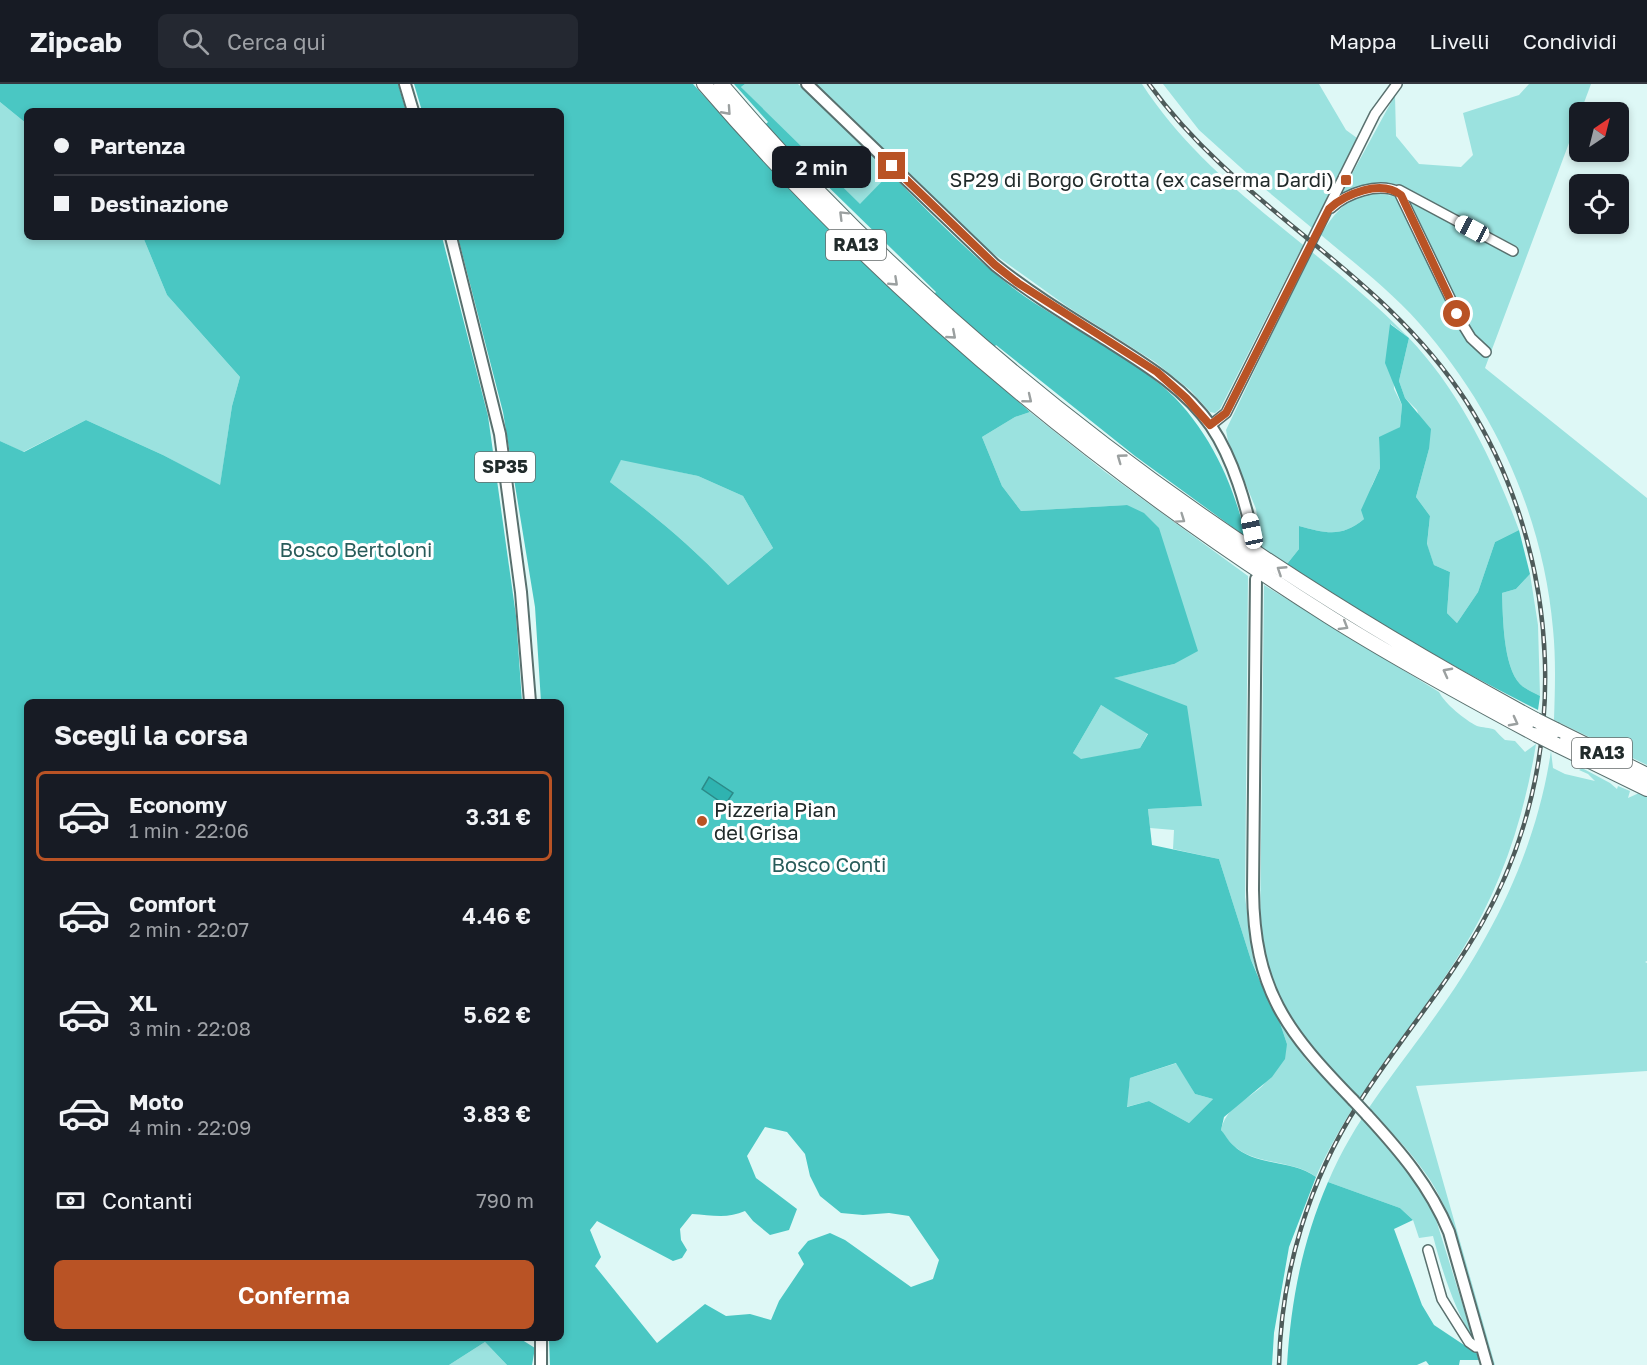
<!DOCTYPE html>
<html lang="it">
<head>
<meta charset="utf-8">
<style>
	:root { --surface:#171b24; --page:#242831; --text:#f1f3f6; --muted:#9ea1a6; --line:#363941; --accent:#b95325 }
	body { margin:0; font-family:"Golos Text",sans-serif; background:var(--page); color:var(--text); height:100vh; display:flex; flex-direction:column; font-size:22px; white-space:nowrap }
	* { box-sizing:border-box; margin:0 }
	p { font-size:20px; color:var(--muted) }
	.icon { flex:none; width:33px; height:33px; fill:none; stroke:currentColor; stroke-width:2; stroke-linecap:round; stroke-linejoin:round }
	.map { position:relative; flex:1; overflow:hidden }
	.panel { position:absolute; left:24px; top:615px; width:540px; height:642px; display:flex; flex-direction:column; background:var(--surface); border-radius:9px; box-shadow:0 3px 9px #0003 }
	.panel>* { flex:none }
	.banner { position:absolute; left:24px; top:24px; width:540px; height:132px; border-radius:9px; box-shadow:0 3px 9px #0003; display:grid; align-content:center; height:132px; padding:0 30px; background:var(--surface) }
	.needle { width:39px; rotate:35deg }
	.tools { position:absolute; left:1569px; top:18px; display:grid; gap:12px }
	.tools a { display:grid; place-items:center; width:60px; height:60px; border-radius:9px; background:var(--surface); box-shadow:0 3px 9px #0003; font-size:30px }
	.end { position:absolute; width:27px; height:27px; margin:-14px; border:8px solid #b95325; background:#fff; box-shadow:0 0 0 3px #fff }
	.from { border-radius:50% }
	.bubble { position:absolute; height:42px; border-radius:9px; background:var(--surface); box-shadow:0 3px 9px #0003; font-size:20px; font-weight:600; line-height:42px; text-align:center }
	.car { position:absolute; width:18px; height:36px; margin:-18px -9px; border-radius:8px; box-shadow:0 0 4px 2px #0007; background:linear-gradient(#fff 24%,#345 0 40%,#fff 0 76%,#345 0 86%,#fff 0) }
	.banner b { display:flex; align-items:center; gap:21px; height:57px; font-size:22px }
	.banner b+b { border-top:2px solid var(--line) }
	.banner i { width:15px; height:15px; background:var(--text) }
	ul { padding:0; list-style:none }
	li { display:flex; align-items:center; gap:18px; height:90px; margin:0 12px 9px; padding:0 18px; border:3px solid transparent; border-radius:9px }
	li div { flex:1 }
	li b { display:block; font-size:22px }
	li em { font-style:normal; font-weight:600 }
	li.active { border-color:var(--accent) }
	li>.icon { width:54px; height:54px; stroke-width:1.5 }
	h2 { padding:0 30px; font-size:27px; line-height:72px }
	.pay { display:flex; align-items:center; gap:15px; height:66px; padding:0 30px; font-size:22px }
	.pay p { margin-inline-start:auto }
	.button { display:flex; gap:12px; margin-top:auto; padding:12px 30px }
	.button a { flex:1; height:69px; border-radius:9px; background:var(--accent); color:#fff; font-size:24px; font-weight:600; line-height:69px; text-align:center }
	header { display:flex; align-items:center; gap:36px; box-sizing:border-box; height:84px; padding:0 30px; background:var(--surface); border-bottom:2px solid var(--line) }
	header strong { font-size:28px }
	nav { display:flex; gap:33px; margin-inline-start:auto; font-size:21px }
	.search { width:420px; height:54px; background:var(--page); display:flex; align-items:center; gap:15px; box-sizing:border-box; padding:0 21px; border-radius:9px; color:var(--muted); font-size:22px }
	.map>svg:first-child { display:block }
	.green { fill:#9be2df }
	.forest { fill:#4ac7c3; fill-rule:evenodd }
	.water { fill:#2fb3b0; stroke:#2b8a88; stroke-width:1.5 }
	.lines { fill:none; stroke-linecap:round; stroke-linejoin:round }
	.minor-casing { stroke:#59706e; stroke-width:12 }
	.major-casing { stroke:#59706e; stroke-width:14 }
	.highway-casing { stroke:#59706e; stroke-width:16 }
	.minor { stroke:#fff; stroke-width:9 }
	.major { stroke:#fff; stroke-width:10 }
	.highway { stroke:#fff; stroke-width:14 }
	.rail-casing { stroke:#4e5c5b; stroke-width:4.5 }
	.rail { stroke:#fff; stroke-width:2; stroke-dasharray:7; stroke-linecap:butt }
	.major-bridge-casing { stroke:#59706e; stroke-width:14; stroke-linecap:butt }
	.highway-bridge-casing { stroke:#59706e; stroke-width:16; stroke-linecap:butt }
	.major-bridge { stroke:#fff; stroke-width:10 }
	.highway-bridge { stroke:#fff; stroke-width:14 }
	.oneway { stroke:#9ba0a0 }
	.route { stroke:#b95325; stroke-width:8 }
	.poi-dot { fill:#b95325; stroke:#fff; stroke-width:2 }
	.labels { text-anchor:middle; stroke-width:6; stroke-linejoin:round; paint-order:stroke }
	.shield { fill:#fff; stroke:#646b6b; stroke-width:1.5 }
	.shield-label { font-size:18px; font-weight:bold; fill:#212b2b }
	.poi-label { font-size:20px; fill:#212b2b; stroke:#fff; text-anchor:end }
	.park-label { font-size:20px; fill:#285c5a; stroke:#fff }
</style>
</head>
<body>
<header>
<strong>Zipcab</strong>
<div class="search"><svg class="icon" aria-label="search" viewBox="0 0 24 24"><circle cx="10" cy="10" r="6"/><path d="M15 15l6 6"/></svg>Cerca qui</div>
<nav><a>Mappa</a><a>Livelli</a><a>Condividi</a></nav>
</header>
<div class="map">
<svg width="1647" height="1281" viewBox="0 0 1647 1281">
	<rect width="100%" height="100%" fill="#def8f6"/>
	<path class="green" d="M745,0H798L890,89L860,121L741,3Z
		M816,0H1142C1210,105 1323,165 1408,253C1460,307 1493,377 1519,446L1495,458L1478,508L1457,539L1447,529L1450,488L1434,481L1427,461L1430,432L1416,413L1429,365L1417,326L1405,314L1399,297L1409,254L1391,240L1394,305L1402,321L1400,343L1379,354L1380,384L1372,401L1364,435C1341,454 1326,449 1299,442V465L1287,480L1262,464L1256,425L1228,357L1226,346L1309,173L1300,167L1220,325L1215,329L1210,328L1190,306L1155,278L1068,223L991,168Z
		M1163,0H1319L1346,46L1357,54L1312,144L1259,100L1199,46Z
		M1529,0H1591L1485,284L1647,414V681L1554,636C1555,605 1556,575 1553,545C1543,431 1494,324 1419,239C1390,206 1354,179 1321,151C1339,120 1361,101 1398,114L1454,234L1464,252L1477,265L1481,259L1469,243L1410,117L1514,171L1518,163L1399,100H1371L1341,110L1395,11L1396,52L1419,80L1461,83L1473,71L1463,29L1519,11Z
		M0,18L27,40V153H143L167,211L240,293L232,322L220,402L163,371L86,336L23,368L0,357Z
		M1030,328L1104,387L1248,492L1245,813L1253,874L1261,897L1251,876L1219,775L1173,765L1174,746L1150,744L1148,725L1202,722L1113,594L1174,580L1127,421L1021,427L1002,402L982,353L1015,333Z
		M621,375L698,392L743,412L773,464L728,501C692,462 652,430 610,398Z
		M1530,490L1538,541L1540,612C1534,609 1525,605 1520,600C1503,582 1503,533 1502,509L1516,505Z
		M1264,501L1439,608C1445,620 1465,636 1477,642C1482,644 1490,643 1495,646C1498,649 1501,653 1505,656L1515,657L1525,668L1536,660C1524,734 1501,804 1461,868C1414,944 1352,1010 1316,1093C1292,1075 1255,1082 1233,1061C1228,1057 1225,1051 1221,1046C1226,1024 1243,1018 1259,1005C1269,997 1280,972 1287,960L1279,936L1307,977L1349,1019L1357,1011C1335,989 1311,969 1294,943C1276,914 1267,880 1260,848Z
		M1101,621L1148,649L1140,664L1080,676L1073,669Z
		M1551,667L1553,684L1565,690L1595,697L1588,690L1579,686L1582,684L1610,699L1617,705L1618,702L1630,707L1628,714L1639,709L1647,713V877L1645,878L1647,879V987L1416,1002L1495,1281H1492C1476,1226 1460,1139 1428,1093C1412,1069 1391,1048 1371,1026L1367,1031L1419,1100L1433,1126L1474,1257C1454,1224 1443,1190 1433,1152L1419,1154L1413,1136L1400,1124L1328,1098C1355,1035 1392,993 1431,938C1491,856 1536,768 1551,667Z
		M1177,979L1195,1010L1213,1015L1189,1039L1149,1017L1126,1023L1130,994Z
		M485,1258L507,1281H449Z"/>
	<path class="forest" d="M0,0H398L406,27H27V40L0,18Z
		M414,0H693L746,58L768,38L734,0H745L741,3L860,120L890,89C930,129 968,169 1013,204C1060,239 1115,263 1161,301C1206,339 1233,397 1246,453L1135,372L996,261L978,282L1030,328L1015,333L982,353L1002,402L1021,427L1127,421L1144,429L1159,444L1198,567L1174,580L1114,594L1187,622L1202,722L1148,725L1152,761L1219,775L1251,876L1268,916L1279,936L1287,960L1285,975L1272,993L1224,1033L1221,1046C1225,1050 1228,1057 1233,1061C1255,1083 1292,1075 1316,1093L1289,1163L1274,1249L1272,1281H550L549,1254H561V618H541L535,523L503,328L458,153H561V27H422ZM808,83L936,208L917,229L787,103ZM621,376L698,392L743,412L773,464L728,501C692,462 652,430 610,398ZM1101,621L1148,650L1140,664L1081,675L1073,669ZM1176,979L1195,1010L1213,1015L1189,1039L1149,1017L1127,1023L1130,994ZM765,1043L787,1048L805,1070L810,1092L820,1112L841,1129L863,1131L889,1129L909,1132L939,1176L933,1195L911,1203L845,1156L830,1149L808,1157L798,1169L804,1180L779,1217L771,1236L750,1230L726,1232L705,1220L657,1259L595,1182L601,1173L590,1146L597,1137L673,1177L682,1174L687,1166L681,1156L680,1145L692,1130C711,1131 728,1135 745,1127L753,1137L770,1151L789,1146L797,1125L756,1094L747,1072Z
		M143,153H442L488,332L516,532L522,618H27V1254H519L535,1264L532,1281H507L485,1258L449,1281H0V357L24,368L86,336L163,371L220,401L232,322L240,293L167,211Z
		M1390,240L1409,254L1399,297L1405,314L1431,345L1429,365L1416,413L1430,432L1427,460L1434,481L1450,488L1447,529L1457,539L1478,508L1495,458L1519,446L1530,490L1516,505L1502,509C1503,533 1503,582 1520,600C1525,605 1534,609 1540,612L1538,626C1451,583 1369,533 1287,480L1299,465V442C1326,449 1341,454 1364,435L1361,426L1380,384L1379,353L1400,343L1402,321L1385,279Z
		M1328,1098L1400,1124L1413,1136L1394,1145L1422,1221L1434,1241L1479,1271V1276H1460L1459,1281H1429L1426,1277L1417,1281H1287C1291,1217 1302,1158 1328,1098Z"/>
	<path class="water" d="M709,693L733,709L725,721L702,705Z"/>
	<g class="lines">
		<defs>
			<path id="minor" d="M1399,106L1513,167
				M1331,124C1347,109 1378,98 1399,108L1463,241L1471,254L1486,268
				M1211,341L1226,329L1375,30L1397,0
				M1428,1166L1442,1215L1469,1258L1476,1263H1482"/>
			<path id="major" d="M405,0L413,27
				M807,0L995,181C1030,209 1068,232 1105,255C1143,279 1185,304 1211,342C1234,376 1246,421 1255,461
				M451,153L500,350L521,508L530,618
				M1256,495L1253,806C1254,906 1286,947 1353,1016
				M1367,1031C1400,1067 1430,1102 1449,1148L1487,1281
				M541,1254V1281"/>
			<path id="highway" d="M704,0C883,208 1096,385 1328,532C1396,575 1466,613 1537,651
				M721,0C946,265 1231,472 1536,636
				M1556,646L1647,691
				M1557,661L1647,705"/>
		</defs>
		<use href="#minor" class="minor-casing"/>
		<use href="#major" class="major-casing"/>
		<use href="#highway" class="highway-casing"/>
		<use href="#minor" class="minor"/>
		<use href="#major" class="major"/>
		<use href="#highway" class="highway"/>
		<defs>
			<path id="rail" d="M1149,0C1239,125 1382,186 1466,317C1564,471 1573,679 1482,839C1446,903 1398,957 1359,1019C1309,1096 1281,1189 1279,1281"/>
		</defs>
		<use href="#rail" class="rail-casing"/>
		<use href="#rail" class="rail"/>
		<defs>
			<path id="major-bridge" d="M1353,1016L1367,1031"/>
			<path id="highway-bridge" d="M1536,636L1556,646
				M1537,651L1557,661"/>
		</defs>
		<use href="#major-bridge" class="major-bridge-casing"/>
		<use href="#highway-bridge" class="highway-bridge-casing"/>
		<use href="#major-bridge" class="major-bridge"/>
		<use href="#highway-bridge" class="highway-bridge"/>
	</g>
	<defs><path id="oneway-chevron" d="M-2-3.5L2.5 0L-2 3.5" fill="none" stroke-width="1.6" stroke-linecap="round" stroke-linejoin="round" transform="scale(1.5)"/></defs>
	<g class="oneway">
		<use href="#oneway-chevron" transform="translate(727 27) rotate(48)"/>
		<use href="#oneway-chevron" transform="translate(843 131) rotate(-135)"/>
		<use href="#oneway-chevron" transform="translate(894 198) rotate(43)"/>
		<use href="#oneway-chevron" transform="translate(952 251) rotate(41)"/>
		<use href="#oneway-chevron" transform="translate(1028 315) rotate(39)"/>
		<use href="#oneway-chevron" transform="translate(1121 374) rotate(-144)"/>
		<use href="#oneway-chevron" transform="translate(1181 435) rotate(35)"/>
		<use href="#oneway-chevron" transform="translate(1281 486) rotate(-147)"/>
		<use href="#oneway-chevron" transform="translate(1344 542) rotate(31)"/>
		<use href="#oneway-chevron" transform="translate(1447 588) rotate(-152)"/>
		<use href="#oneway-chevron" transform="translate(1514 638) rotate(28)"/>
	</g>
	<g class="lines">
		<path class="route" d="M892,82L995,181L1018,199L1157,288L1186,314L1210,341L1226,329L1329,125C1345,110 1381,95 1401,111L1457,230"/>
	</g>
	<g class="poi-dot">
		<rect x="1340" y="90" width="12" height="12" rx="3"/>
		<circle cx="702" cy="737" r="6"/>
	</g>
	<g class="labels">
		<g class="shield">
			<rect x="826" y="146" width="60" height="30" rx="4.5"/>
			<rect x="475" y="368" width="60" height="30" rx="4.5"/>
			<rect x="1572" y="654" width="60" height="30" rx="4.5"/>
		</g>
		<g class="shield-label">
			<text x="856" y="167">RA13</text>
			<text x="505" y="389">SP35</text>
			<text x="1602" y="675">RA13</text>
		</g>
		<g class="poi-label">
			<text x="1334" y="103">SP29 di Borgo Grotta (ex caserma Dardi)</text>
			<text x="714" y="733" text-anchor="start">Pizzeria Pian<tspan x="714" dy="23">del Grisa</tspan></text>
		</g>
		<g class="park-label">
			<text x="356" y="473">Bosco Bertoloni</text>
			<text x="829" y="788">Bosco Conti</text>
		</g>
	</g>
</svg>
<div class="tools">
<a><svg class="needle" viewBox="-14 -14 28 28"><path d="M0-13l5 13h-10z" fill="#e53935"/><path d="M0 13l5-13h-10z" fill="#9ea1a6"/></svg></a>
<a><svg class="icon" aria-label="locate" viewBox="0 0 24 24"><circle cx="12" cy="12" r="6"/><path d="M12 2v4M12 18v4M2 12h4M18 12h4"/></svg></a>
</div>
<i class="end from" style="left:1457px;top:230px"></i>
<i class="end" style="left:892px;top:82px"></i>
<div class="bubble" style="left:772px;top:62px;width:99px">2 min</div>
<i class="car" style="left:1472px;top:145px;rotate:298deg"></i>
<i class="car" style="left:1252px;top:447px;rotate:348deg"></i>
<div class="banner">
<b><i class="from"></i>Partenza</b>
<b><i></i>Destinazione</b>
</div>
<section class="panel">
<h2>Scegli la corsa</h2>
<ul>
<li class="active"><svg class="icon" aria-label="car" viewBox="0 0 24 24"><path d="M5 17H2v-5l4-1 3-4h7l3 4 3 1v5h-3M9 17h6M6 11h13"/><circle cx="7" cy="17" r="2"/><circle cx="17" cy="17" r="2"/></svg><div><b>Economy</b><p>1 min · 22:06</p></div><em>3.31 €</em></li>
<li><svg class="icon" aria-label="car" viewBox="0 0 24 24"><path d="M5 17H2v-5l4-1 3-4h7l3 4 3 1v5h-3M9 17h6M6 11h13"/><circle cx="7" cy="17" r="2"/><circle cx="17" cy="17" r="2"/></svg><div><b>Comfort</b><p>2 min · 22:07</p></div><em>4.46 €</em></li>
<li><svg class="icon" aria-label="car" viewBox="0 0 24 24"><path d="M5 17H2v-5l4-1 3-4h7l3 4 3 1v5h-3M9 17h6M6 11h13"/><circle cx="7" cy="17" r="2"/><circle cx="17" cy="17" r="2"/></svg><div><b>XL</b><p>3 min · 22:08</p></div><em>5.62 €</em></li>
<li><svg class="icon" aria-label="car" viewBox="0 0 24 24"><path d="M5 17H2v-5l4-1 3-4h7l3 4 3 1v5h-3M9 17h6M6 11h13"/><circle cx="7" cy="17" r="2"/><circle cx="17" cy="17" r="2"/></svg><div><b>Moto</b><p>4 min · 22:09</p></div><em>3.83 €</em></li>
</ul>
<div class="pay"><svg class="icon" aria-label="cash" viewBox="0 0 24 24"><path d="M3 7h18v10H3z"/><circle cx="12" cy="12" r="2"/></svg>Contanti<p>790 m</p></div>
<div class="button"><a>Conferma</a></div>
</section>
</div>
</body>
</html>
